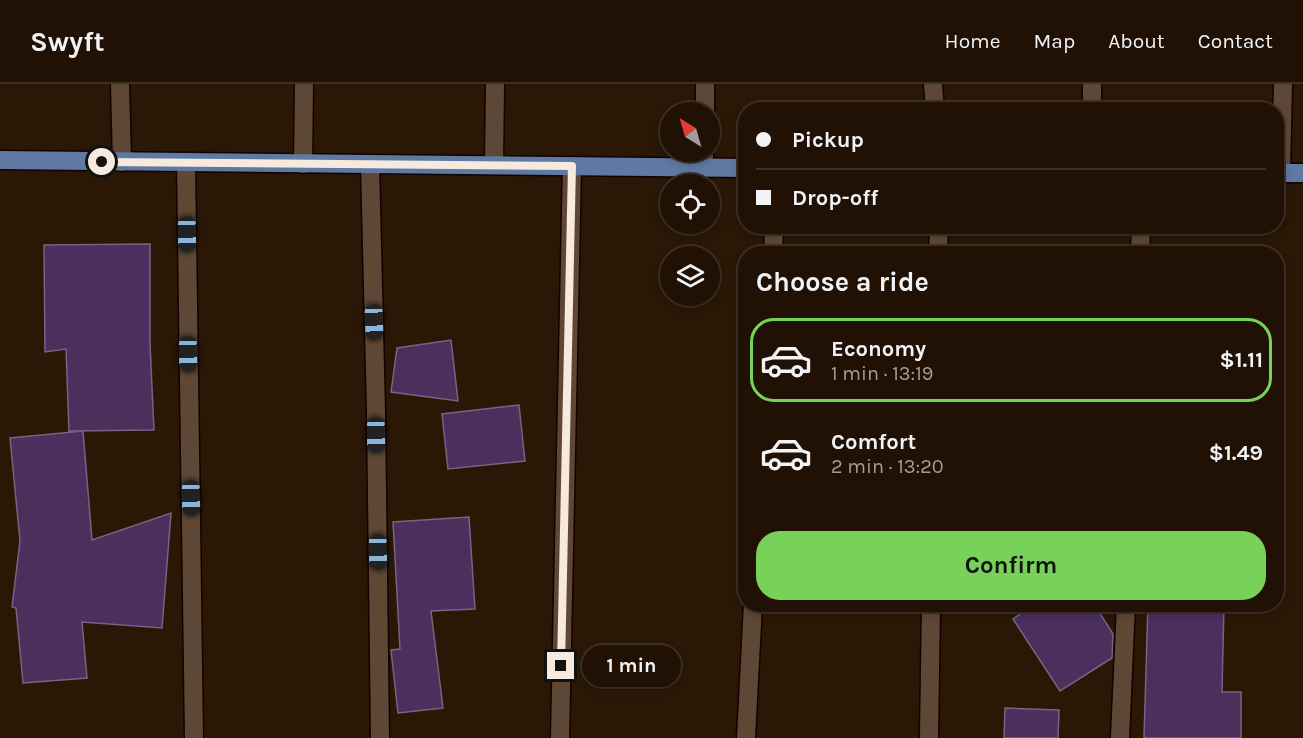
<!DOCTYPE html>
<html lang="en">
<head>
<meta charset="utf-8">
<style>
	:root { --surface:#201104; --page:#281a0e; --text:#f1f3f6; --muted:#a29d9a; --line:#3d3126; --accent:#78d158 }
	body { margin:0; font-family:Karla,sans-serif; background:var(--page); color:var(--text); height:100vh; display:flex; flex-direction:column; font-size:22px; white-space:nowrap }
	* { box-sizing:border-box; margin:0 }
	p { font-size:20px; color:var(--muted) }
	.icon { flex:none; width:33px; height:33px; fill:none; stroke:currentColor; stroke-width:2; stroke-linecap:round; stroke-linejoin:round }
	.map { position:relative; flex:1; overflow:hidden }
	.side { position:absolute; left:738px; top:162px; width:546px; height:366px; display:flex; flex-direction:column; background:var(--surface); border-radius:24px; box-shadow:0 3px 9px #0003,0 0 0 2px var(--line) }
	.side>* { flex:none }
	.top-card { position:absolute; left:738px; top:18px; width:546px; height:132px; border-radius:24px; box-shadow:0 3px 9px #0003,0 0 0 2px var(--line); display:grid; align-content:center; height:132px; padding:0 18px; background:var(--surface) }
	.needle { width:39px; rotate:323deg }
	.tools { position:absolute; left:660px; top:18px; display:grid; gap:12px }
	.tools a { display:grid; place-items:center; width:60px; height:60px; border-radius:50%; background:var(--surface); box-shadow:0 3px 9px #0003,0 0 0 2px var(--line); font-size:30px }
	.end { position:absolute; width:27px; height:27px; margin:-14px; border:8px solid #f6e9de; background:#111; box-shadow:0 0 0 3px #111 }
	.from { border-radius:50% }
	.bubble { position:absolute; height:42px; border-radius:21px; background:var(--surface); box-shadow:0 3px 9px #0003,0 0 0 2px var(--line); font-size:20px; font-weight:700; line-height:42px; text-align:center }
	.car { position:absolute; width:18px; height:36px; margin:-18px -9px; border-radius:8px; box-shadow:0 0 4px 2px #0007; background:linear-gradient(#222 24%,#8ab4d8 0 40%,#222 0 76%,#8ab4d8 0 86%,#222 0) }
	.top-card b { display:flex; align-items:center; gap:21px; height:57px; font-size:22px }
	.top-card b+b { border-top:2px solid var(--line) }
	.top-card i { width:15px; height:15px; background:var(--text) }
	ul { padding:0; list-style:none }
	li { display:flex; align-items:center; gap:18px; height:84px; margin:0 12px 9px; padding:0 6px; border:3px solid transparent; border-radius:24px }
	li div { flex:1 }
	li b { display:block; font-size:22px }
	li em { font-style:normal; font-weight:700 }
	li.current { border-color:var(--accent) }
	li>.icon { width:54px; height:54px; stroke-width:1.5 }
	h2 { padding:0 18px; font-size:27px; line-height:72px }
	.primary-button { display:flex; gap:12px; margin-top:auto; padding:12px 18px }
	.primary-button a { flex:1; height:69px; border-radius:24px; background:var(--accent); color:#111; font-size:24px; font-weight:700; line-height:69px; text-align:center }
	header { display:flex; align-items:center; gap:36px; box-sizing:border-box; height:84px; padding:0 30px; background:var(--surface); border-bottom:2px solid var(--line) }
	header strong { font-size:28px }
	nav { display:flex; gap:33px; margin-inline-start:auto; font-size:21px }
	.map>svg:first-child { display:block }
	.building { fill:#4c2f5d; stroke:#75667f; stroke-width:1.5 }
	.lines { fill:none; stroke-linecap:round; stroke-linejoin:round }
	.street-casing { stroke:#110300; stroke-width:21 }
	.primary-casing { stroke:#110300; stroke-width:21 }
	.street { stroke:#5e4835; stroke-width:18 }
	.primary { stroke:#5f79a3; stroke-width:18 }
	.route { stroke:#f6e9de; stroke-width:8 }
</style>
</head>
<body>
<header>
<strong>Swyft</strong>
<nav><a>Home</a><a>Map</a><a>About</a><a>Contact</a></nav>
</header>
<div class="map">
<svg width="1303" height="654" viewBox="0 0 1303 654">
	<rect width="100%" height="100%" fill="#2a1706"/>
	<path class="building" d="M150,160V260L154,346L69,347L66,265L45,268L44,161Z
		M451,256L458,317L391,308L397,264Z
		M519,321L525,377L448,385L442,330Z
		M83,347L92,456L171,429L162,544L82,538L87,594L23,599L16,524L12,523L20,457L10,354Z
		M469,433L475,525L431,527L443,624L398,629L391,566L400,565L393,438Z
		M1034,520H1094L1113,550L1112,574L1060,607L1013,535Z
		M1148,520H1224L1222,608H1241V654H1144Z
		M1005,624L1059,626L1058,654H1004Z"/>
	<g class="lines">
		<defs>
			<path id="street" d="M120,0L122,78
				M933,0L935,26
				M1092,26V0
				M705,28V0
				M186,78L194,654
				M303,80L304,0
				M370,80L376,328L380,654
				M494,81L495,0
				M704,84V68
				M1281,89L1283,0
				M773,170L774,142
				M938,170L939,142
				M1140,170L1141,142
				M560,654L572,82
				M746,654L753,520
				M929,654L931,520
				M1120,654L1126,520"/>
			<path id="primary" d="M0,76L746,84
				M1276,89H1303"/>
		</defs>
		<use href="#street" class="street-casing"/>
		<use href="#primary" class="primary-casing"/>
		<use href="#street" class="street"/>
		<use href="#primary" class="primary"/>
	</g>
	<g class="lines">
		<path class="route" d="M102,78L572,82L561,582"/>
	</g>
</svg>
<div class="tools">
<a><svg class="needle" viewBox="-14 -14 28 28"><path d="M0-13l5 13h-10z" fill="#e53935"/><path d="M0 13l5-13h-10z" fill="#a29d9a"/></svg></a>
<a><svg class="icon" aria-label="locate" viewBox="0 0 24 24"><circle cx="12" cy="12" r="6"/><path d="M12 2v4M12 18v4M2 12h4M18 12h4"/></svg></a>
<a><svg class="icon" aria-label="layers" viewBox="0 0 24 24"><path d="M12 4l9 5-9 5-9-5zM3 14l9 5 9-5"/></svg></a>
</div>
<i class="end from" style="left:102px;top:78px"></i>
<i class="end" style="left:561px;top:582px"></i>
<div class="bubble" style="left:582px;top:561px;width:99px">1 min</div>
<i class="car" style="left:187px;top:150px;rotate:179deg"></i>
<i class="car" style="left:374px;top:238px;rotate:178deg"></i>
<i class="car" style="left:188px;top:270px;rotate:179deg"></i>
<i class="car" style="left:376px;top:351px;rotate:179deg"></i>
<i class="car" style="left:191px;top:414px;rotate:179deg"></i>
<i class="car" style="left:378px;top:468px;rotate:179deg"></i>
<div class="top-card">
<b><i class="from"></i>Pickup</b>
<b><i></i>Drop-off</b>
</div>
<section class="side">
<h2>Choose a ride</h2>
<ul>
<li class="current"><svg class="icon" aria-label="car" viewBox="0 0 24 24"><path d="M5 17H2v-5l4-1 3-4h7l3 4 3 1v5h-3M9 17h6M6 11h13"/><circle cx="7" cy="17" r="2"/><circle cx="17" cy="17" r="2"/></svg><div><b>Economy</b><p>1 min · 13:19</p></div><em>$1.11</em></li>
<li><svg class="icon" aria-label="car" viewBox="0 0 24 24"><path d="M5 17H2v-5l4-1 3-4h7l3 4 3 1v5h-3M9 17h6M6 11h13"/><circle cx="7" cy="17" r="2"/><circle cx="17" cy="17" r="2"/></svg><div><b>Comfort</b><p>2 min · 13:20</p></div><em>$1.49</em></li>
</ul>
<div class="primary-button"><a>Confirm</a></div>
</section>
</div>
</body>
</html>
